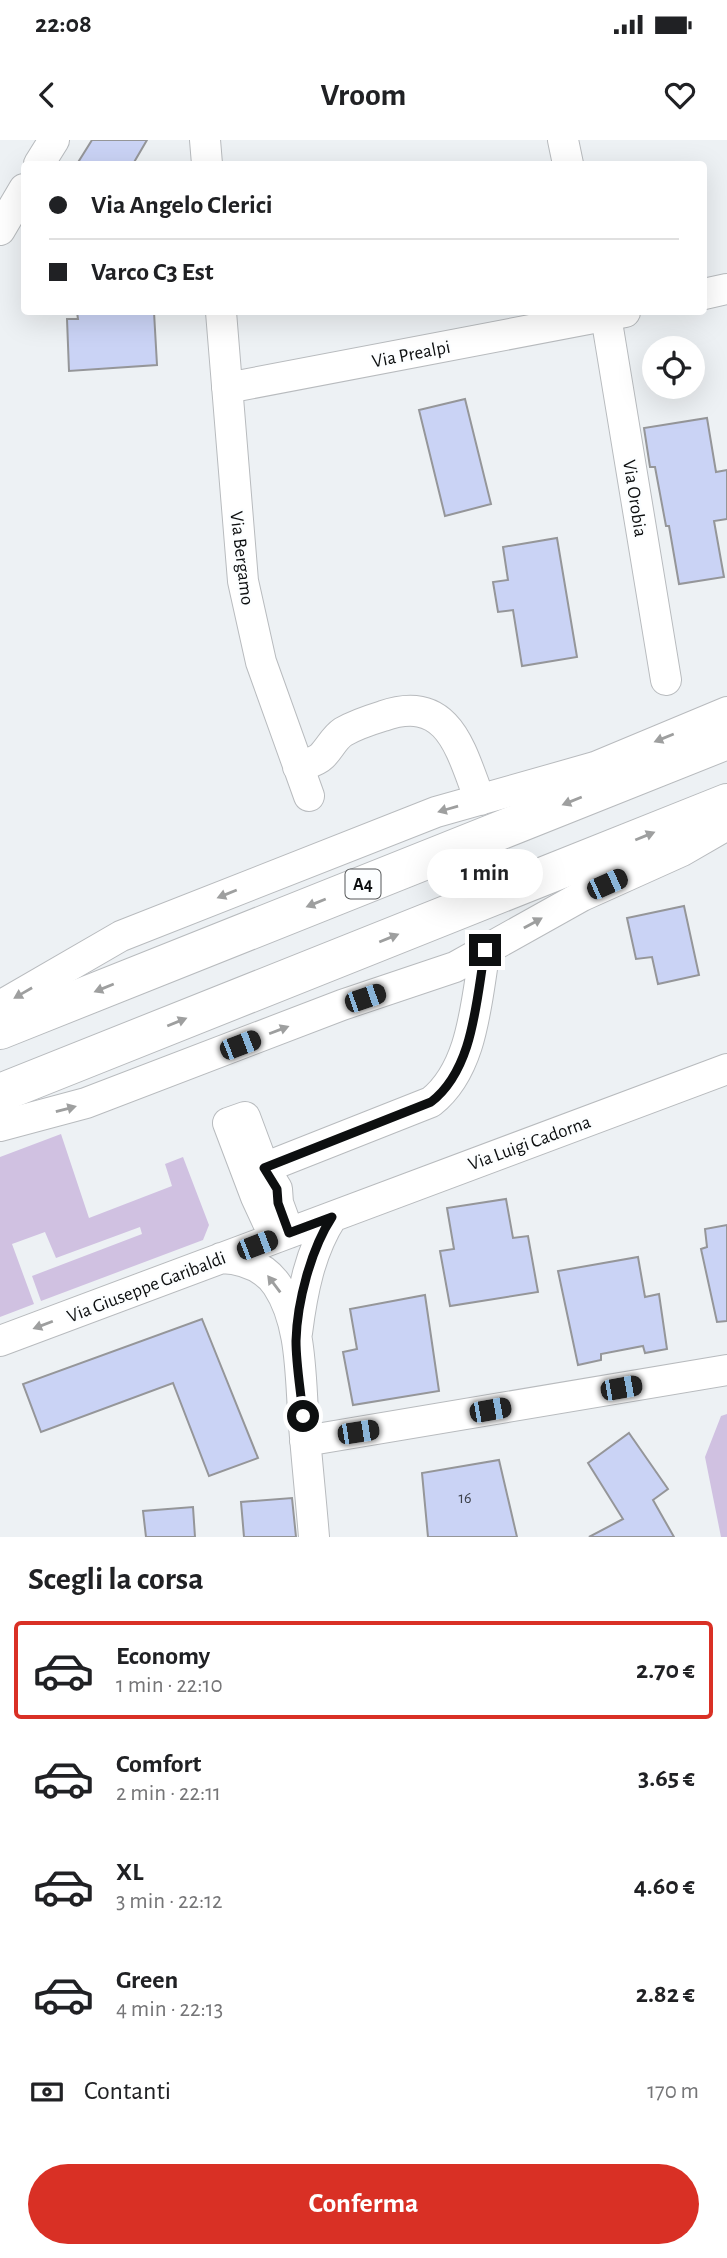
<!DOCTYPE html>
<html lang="it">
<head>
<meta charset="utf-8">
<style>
	:root { --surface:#fff; --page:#f6f6f6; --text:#202124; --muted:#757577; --line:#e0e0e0; --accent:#d93025 }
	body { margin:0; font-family:"Alegreya Sans",sans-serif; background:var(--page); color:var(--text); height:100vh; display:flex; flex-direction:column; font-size:26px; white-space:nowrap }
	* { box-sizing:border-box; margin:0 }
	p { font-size:23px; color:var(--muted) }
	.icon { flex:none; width:38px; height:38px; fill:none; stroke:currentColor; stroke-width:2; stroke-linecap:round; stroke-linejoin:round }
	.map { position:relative; height:1397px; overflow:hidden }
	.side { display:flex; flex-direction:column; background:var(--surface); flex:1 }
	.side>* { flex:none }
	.guide { position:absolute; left:21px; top:21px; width:686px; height:154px; border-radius:7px; box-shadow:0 7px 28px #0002; display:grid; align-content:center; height:154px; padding:0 28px; background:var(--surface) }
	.controls { position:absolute; left:642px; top:196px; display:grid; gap:14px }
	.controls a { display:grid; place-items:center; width:63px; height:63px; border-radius:50%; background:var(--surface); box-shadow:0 7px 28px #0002; font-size:35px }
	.end { position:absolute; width:32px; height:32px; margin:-16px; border:9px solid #0d0f10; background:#fff; box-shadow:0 0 0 4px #fff }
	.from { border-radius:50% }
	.bubble { position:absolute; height:49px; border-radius:24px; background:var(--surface); box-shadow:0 7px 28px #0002; font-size:23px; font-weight:600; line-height:49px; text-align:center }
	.car { position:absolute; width:21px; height:42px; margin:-21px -10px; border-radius:9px; box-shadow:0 0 5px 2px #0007; background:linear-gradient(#222 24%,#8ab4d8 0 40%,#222 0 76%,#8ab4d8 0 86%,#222 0) }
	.guide b { display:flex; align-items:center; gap:24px; height:66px; font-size:26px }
	.guide b+b { border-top:2px solid var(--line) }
	.guide i { width:18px; height:18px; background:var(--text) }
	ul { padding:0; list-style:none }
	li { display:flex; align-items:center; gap:21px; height:98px; margin:0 14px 10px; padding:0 14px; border:4px solid transparent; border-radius:7px }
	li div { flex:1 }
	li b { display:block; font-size:26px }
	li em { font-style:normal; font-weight:600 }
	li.active { border-color:var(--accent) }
	li>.icon { width:63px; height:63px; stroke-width:1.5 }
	h2 { padding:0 28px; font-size:32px; line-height:84px }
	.pay { display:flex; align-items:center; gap:18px; height:77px; padding:0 28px; font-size:26px }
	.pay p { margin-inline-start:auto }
	.cta { display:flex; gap:14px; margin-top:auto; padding:14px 28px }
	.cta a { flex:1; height:80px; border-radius:42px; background:var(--accent); color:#fff; font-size:28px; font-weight:600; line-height:80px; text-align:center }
	.status { display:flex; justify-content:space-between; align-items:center; height:49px; padding:0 35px; background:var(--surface); direction:ltr }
	.status svg { height:19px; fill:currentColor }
	header { display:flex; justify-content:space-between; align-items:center; height:91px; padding:0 28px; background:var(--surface); font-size:32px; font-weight:600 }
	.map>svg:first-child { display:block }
	.green { fill:#d0c1e1 }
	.building { fill:#cad3f5; stroke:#959699; stroke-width:2 }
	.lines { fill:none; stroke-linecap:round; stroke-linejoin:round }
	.minor-casing { stroke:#b8bbbe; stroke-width:32 }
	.highway-casing { stroke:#b8bbbe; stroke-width:40 }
	.minor { stroke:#fff; stroke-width:30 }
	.highway { stroke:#fff; stroke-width:38 }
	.oneway { fill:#9e9f9f }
	.route { stroke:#0d0f10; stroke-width:9 }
	.labels { text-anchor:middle; stroke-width:5; stroke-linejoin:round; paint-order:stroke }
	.number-label { font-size:16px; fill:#3c4049 }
	.shield { fill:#fcfeff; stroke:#555758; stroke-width:2 }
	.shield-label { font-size:18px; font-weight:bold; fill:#0d0f10 }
	.street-label { font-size:19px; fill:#0d0f10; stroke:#fcfeff }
</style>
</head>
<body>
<div class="status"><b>22:08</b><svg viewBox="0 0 49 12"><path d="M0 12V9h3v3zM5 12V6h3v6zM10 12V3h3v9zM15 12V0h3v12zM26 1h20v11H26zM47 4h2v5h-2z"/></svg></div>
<header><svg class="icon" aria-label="back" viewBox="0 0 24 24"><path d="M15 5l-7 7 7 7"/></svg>Vroom<svg class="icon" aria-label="heart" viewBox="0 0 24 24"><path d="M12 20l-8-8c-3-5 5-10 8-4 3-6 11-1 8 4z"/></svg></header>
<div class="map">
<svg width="727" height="1397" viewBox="0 0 727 1397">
	<rect width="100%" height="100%" fill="#edf1f4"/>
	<path class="green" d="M61,994L89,1078L172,1046L165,1024L183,1017L209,1085L203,1100L41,1161L32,1136L142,1094L140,1087L56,1118L45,1092L12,1104L34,1164L0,1177V1017Z
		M727,1274V1397H721L705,1317L721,1276Z"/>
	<path class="building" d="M92,0H147L133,24H77Z
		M77,172H154L157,225L69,231L67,179H78Z
		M465,259L491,364L445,376L419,270Z
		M707,278L716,332L727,330V379L714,381L724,437L679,444L669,386H666L655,327H650L644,288Z
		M557,398L577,517L522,526L513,470L498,472L493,442L508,440L503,407Z
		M684,766L699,835L658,844L652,817L636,819L627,778Z
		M506,1059L513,1098L528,1096L538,1152L450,1166L440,1111L454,1109L447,1068Z
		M727,1085V1181L717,1182L701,1109L707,1107L705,1089Z
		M638,1117L645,1157L659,1154L667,1209L645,1213L643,1206L601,1214V1220L578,1225L558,1131Z
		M425,1155L439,1251L353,1265L343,1212L357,1209L350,1169Z
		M202,1179L258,1318L209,1336L173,1243L41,1292L23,1244Z
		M629,1293L668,1349L653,1360L674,1397H589L623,1379L588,1323Z
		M499,1320L517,1397H428L422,1333Z
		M292,1358L296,1397H244L241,1362Z
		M193,1367L195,1397H146L143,1371Z"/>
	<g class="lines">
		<defs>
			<path id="minor" d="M205,0L207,24
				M563,0L568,24
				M39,24L54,0
				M0,90L24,49
				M704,154L727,149
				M221,172L243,441L261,522L309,656
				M606,176L666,540
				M227,248L625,172
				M298,627C306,624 316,622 322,616C330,608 334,598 343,592C355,585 370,580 383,576C450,553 461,612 480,660
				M0,866L121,796L436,672L595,627L727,572
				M0,986L86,963L342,865L455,827L582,756L682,711L727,685
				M264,1028L431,962C474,928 476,860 485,810
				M275,1098L256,1057L228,983L245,977L264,1028L277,1049L278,1063L289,1093
				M221,1118C243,1119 264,1126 277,1145C303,1184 300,1240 304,1285C307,1323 311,1360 314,1397
				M297,1193C302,1153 310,1111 332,1077
				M0,1201L727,929
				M305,1301L727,1230"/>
			<path id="highway" d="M0,890L727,600
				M0,953L727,663"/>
		</defs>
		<use href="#minor" class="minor-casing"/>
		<use href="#highway" class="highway-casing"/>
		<use href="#minor" class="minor"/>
		<use href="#highway" class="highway"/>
	</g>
	<defs><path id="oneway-solid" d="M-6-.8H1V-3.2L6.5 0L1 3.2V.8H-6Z" transform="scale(1.75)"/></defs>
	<g class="oneway">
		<use href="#oneway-solid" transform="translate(664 598) rotate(158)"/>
		<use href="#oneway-solid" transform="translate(572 661) rotate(158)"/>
		<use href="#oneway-solid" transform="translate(448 669) rotate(164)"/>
		<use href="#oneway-solid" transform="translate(645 696) rotate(-22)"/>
		<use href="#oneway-solid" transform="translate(227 754) rotate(158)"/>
		<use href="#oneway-solid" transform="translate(316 763) rotate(158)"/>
		<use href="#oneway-solid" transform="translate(533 783) rotate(-29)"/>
		<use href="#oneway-solid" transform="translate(389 798) rotate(-22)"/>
		<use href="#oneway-solid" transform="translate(104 848) rotate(158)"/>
		<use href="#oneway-solid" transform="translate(23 853) rotate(150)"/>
		<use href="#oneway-solid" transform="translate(177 882) rotate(-22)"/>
		<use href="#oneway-solid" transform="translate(279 890) rotate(-21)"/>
		<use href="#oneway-solid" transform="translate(66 969) rotate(-15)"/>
		<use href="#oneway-solid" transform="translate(274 1144) rotate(-127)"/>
		<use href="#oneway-solid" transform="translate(43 1185) rotate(159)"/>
	</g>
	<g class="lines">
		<path class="route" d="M303,1276C301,1252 296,1225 296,1201C297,1162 311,1109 332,1077L289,1093L278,1063L277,1049L264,1028L431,962C474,929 476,860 485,810"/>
	</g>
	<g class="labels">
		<g class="number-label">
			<text x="465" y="1363">16</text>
		</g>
		<rect class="shield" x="345.5" y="729.5" width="35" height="29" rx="5"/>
		<g class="shield-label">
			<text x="363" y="750">A4</text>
		</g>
		<g class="street-label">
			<text transform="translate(411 213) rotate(-11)" y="7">Via Prealpi</text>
			<text transform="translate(636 358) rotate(81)" y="7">Via Orobia</text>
			<text transform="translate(243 418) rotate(83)" y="7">Via Bergamo</text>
			<text transform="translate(529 1002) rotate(-20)" y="7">Via Luigi Cadorna</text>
			<text transform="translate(146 1146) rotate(-21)" y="7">Via Giuseppe Garibaldi</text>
		</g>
	</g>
</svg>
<div class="controls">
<a><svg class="icon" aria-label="locate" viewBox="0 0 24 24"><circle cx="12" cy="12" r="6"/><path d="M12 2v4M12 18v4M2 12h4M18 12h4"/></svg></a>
</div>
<i class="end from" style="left:303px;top:1276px"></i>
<i class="end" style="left:485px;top:810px"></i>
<div class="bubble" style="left:427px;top:709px;width:116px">1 min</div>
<i class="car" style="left:607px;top:744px;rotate:66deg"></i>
<i class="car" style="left:365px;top:858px;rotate:71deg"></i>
<i class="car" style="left:240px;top:905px;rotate:69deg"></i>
<i class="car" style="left:257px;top:1105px;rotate:69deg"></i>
<i class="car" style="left:621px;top:1248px;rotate:80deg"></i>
<i class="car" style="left:490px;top:1270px;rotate:80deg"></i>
<i class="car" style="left:358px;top:1292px;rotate:81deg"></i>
<div class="guide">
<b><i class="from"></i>Via Angelo Clerici</b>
<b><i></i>Varco C3 Est</b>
</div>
</div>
<section class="side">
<h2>Scegli la corsa</h2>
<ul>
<li class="active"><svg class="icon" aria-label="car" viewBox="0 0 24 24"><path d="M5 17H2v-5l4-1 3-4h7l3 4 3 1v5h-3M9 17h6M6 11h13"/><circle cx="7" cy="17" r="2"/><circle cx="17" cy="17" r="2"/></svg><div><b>Economy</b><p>1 min · 22:10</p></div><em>2.70 €</em></li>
<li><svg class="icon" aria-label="car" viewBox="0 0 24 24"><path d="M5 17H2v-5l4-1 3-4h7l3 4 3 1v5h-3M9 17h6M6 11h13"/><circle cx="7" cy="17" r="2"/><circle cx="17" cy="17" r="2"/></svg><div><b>Comfort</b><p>2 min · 22:11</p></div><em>3.65 €</em></li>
<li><svg class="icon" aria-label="car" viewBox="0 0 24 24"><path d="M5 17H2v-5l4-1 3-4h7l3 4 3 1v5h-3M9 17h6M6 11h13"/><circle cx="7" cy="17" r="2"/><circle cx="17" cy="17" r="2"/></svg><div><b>XL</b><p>3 min · 22:12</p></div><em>4.60 €</em></li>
<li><svg class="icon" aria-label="car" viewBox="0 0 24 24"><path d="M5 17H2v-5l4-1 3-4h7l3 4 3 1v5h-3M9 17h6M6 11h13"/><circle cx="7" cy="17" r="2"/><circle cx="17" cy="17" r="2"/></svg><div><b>Green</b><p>4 min · 22:13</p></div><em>2.82 €</em></li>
</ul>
<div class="pay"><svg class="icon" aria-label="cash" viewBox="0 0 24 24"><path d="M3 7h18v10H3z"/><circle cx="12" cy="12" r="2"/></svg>Contanti<p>170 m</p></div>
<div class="cta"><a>Conferma</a></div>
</section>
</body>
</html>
